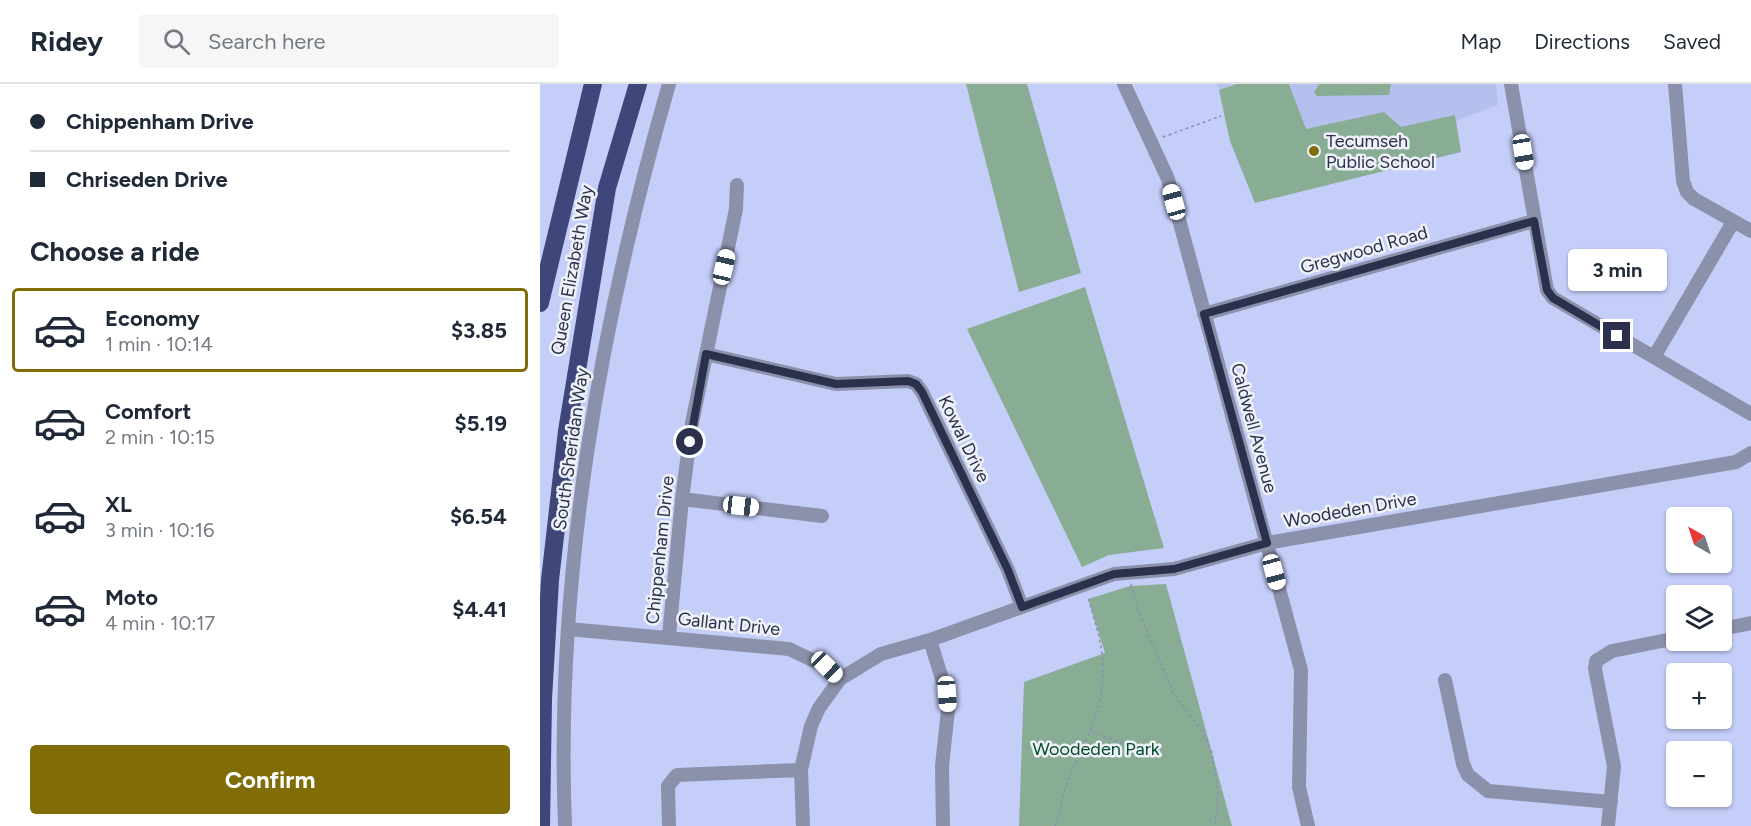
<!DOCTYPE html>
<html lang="en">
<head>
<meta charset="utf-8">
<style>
	:root { --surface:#fff; --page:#f6f6f7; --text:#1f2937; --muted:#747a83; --line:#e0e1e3; --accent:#816d08 }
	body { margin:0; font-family:Figtree,sans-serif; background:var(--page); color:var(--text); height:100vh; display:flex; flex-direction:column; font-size:22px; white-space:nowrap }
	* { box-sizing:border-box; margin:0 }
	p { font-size:20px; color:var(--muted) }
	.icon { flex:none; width:33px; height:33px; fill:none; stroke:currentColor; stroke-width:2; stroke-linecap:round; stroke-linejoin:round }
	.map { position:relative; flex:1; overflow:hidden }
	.side { display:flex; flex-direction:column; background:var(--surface); width:540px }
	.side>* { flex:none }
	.hud { display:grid; align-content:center; height:132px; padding:0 30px; background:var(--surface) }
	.needle { width:39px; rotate:321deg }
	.fabs { position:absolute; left:1126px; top:423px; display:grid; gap:12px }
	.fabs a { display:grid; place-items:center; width:66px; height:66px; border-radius:6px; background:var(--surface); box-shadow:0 2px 4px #0004; font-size:30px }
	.end { position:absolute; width:27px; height:27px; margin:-14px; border:8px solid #2b304c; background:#fff; box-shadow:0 0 0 3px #fff }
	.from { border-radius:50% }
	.bubble { position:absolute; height:42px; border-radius:6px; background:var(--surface); box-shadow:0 2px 4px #0004; font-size:20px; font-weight:700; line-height:42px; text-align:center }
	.car { position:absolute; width:18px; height:36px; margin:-18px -9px; border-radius:8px; box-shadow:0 0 4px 2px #0007; background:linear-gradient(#fff 24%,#345 0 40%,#fff 0 76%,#345 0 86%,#fff 0) }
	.hud b { display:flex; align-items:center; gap:21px; height:57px; font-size:22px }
	.hud b+b { border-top:2px solid var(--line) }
	.hud i { width:15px; height:15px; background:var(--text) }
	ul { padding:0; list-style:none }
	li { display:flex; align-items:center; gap:18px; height:84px; margin:0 12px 9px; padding:0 18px; border:3px solid transparent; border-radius:6px }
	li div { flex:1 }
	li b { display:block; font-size:22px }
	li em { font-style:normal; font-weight:700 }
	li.on { border-color:var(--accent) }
	li>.icon { width:54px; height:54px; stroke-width:1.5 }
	h2 { padding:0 30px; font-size:27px; line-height:72px }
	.cta { display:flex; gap:12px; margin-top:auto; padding:12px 30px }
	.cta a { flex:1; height:69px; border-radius:6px; background:var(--accent); color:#fff; font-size:24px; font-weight:700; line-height:69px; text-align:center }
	header { display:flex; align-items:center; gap:36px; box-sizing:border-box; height:84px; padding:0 30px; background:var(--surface); border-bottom:2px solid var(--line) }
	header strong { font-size:28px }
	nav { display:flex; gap:33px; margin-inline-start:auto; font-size:21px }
	.search { width:420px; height:54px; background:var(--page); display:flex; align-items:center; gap:15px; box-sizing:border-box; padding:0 21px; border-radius:6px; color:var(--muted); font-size:22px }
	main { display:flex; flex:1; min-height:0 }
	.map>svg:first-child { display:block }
	.built { fill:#b6c0ee }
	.green { fill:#89ac94 }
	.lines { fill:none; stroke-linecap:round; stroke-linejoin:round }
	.path { stroke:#8890b5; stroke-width:1.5; stroke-dasharray:3 3; stroke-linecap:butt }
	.minor { stroke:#8b91aa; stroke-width:14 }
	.highway { stroke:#3f477a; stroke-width:18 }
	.route { stroke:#2b304c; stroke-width:8 }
	.poi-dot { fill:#816d08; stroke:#eff1f8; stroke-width:2 }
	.labels { text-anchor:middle; stroke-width:5; stroke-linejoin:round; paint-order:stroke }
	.poi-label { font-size:18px; fill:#2b304c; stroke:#eff1f8; text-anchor:start }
	.street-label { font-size:18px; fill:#2b304c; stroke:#eff1f8 }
	.park-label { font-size:18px; fill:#004c28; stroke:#eff1f8 }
</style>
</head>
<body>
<header>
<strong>Ridey</strong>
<div class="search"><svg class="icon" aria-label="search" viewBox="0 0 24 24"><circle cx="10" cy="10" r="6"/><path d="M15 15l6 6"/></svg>Search here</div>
<nav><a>Map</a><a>Directions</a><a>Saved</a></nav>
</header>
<main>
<section class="side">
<div class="hud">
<b><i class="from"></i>Chippenham Drive</b>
<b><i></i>Chriseden Drive</b>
</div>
<h2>Choose a ride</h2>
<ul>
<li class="on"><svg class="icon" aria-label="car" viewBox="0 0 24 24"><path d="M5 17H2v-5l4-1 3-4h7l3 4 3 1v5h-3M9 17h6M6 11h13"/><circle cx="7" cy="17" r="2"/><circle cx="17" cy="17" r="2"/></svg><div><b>Economy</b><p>1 min · 10:14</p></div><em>$3.85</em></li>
<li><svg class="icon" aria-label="car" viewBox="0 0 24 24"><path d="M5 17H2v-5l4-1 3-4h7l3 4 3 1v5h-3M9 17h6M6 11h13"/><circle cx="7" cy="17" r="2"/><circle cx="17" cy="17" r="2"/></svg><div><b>Comfort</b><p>2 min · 10:15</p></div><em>$5.19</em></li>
<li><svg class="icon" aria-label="car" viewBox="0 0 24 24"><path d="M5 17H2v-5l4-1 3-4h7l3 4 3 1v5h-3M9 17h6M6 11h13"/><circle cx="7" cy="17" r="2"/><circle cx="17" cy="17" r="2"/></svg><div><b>XL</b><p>3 min · 10:16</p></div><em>$6.54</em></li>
<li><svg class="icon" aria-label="car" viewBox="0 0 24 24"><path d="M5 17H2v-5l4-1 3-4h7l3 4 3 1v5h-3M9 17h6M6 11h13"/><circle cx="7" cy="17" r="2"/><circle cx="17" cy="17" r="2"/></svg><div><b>Moto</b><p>4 min · 10:17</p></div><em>$4.41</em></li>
</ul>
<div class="cta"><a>Confirm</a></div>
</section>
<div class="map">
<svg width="1211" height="742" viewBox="0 0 1211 742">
	<rect width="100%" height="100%" fill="#c5cef9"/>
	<path class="built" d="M677,0H956L958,21L731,108Z"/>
	<path class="green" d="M426,0H487L541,189L479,208Z
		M697,0H749L766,45L844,28L861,43L915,31L921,68L715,119L690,57L679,6Z
		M779,0H851L849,11L777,12L774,9Z
		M545,203L624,464L569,471L542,483L427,245Z
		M626,500L692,742H479L484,598L565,569L548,515L590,502Z"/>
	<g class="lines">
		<path class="path" d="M623,53L681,32
			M591,500L598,526L634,610L664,650L672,669L678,708L675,742
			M552,648L587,661
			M515,742C520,729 521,715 526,702C541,663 566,624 563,580C562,558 554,535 548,513"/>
		<path class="minor" d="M584,0L628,95L761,586L759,703L768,742
			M971,0L1007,206L1013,214L1211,330
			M1135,0L1143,97L1147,108L1154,115L1211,147
			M664,230L994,137
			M166,270L296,300L368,297L376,300L382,308L468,486L482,523
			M1114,273L1193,138
			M142,415L282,432
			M28,545L249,565L287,583L300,595
			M1182,545L1211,539
			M129,552L142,415L152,339L196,125L197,101
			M390,556L407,611L408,626L402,682L403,742
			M905,596L923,680L928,691L948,707L1071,718
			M25,742C15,491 60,240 129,0
			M129,742L128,702L137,691L261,686
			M263,742L261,686L271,642L279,624L300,595L341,570L390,556L574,490L634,485L727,459L1196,378L1211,369
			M1068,742L1074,682L1055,585L1056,577L1072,567L1137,554"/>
		<path class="highway" d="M0,219L53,0
			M1,742L3,615L10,496L27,347L67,104L98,0"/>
	</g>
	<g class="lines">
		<path class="route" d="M150,358L166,270L296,300L368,297L376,300L382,308L468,486L482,523L574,490L634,485L727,459L664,230L994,137L1007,206L1013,214L1077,252"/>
	</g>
	<circle class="poi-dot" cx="774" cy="67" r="6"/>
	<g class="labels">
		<g class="poi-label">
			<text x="786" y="63">Tecumseh<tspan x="786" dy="21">Public School</tspan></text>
		</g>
		<g class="street-label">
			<text transform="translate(824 166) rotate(-16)" y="6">Gregwood Road</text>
			<text transform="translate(32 186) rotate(-80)" y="6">Queen Elizabeth Way</text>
			<text transform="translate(714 344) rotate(75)" y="6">Caldwell Avenue</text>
			<text transform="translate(424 355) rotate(64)" y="6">Kowal Drive</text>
			<text transform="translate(31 365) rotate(-82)" y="6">South Sheridan Way</text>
			<text transform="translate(810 426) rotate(-10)" y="6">Woodeden Drive</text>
			<text transform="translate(120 466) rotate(-84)" y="6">Chippenham Drive</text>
			<text transform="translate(189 540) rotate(6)" y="6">Gallant Drive</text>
		</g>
		<g class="park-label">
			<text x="556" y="671">Woodeden Park</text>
		</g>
	</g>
</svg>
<div class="fabs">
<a><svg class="needle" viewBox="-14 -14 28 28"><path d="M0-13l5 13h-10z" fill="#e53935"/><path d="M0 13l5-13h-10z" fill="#747a83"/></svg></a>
<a><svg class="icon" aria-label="layers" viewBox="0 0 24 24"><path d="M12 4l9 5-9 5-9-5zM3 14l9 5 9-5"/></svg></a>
<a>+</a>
<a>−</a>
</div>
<i class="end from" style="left:150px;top:358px"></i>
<i class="end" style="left:1077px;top:252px"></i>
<div class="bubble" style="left:1028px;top:165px;width:99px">3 min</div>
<i class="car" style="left:983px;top:68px;rotate:171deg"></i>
<i class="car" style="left:634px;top:118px;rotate:345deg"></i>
<i class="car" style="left:184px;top:183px;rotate:13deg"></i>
<i class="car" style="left:201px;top:422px;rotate:97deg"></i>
<i class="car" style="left:734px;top:488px;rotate:165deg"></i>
<i class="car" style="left:287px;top:583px;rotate:134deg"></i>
<i class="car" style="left:407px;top:610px;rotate:176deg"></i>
</div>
</main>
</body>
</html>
